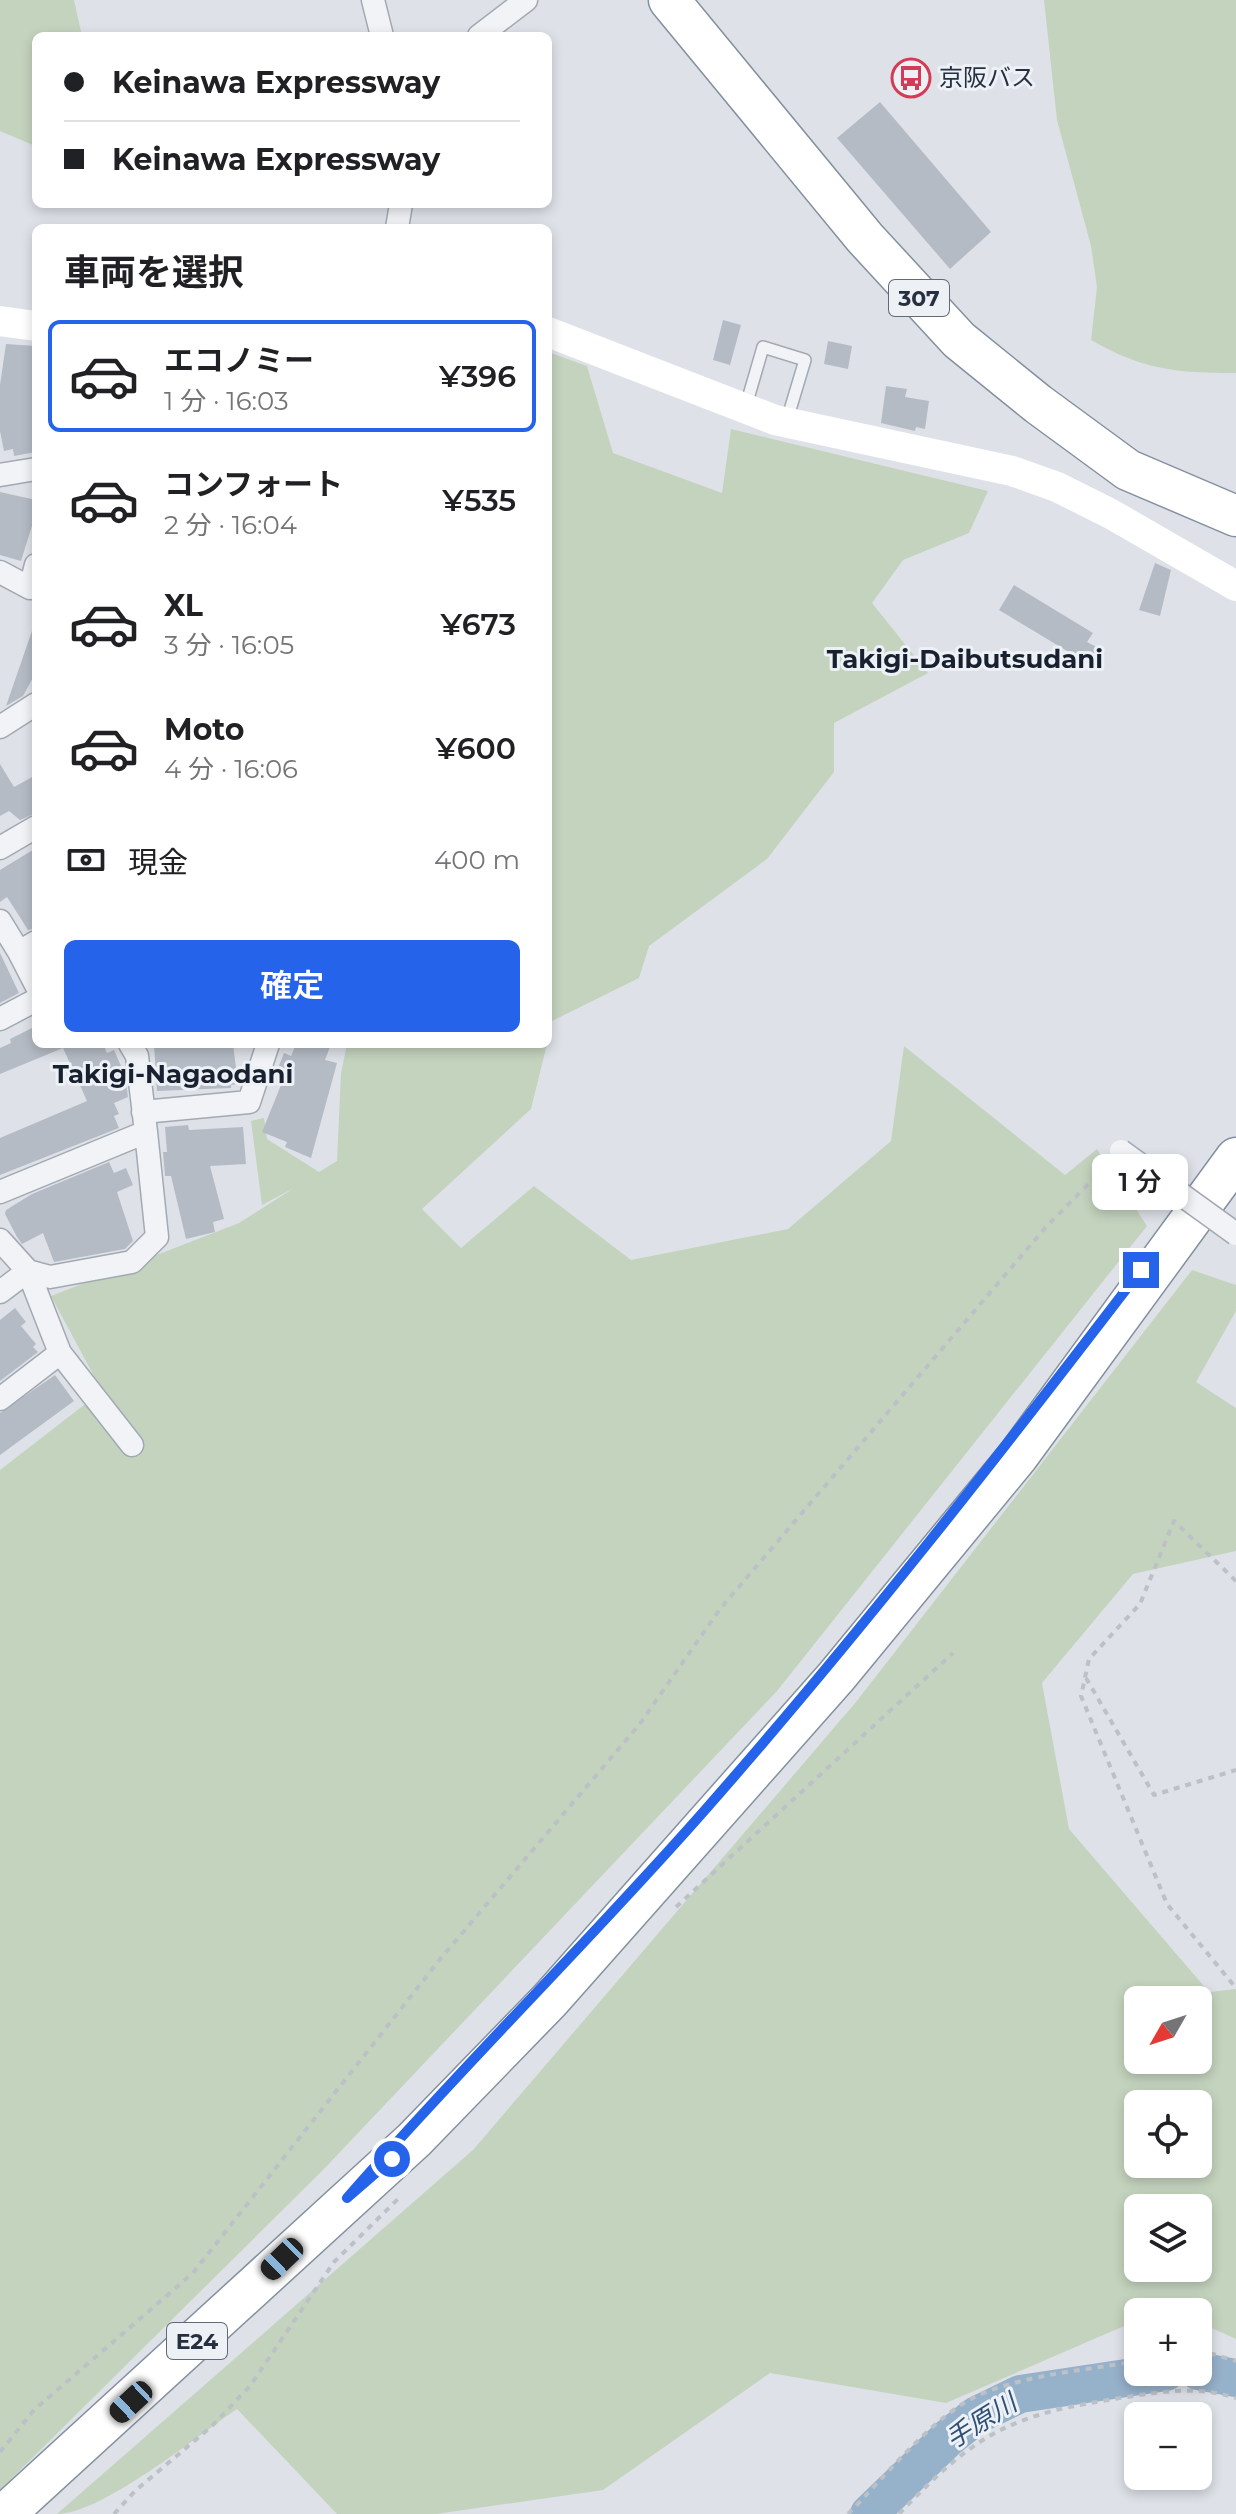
<!DOCTYPE html>
<html lang="ja">
<head>
<meta charset="utf-8">
<style>
	:root { --surface:#fff; --page:#f2f2f2; --text:#202124; --muted:#757577; --line:#e0e0e0; --accent:#2563eb }
	body { margin:0; font-family:Montserrat,"Noto Sans JP",sans-serif; background:var(--page); color:var(--text); height:100vh; display:flex; flex-direction:column; font-size:30px; white-space:nowrap }
	* { box-sizing:border-box; margin:0 }
	p { font-size:26px; color:var(--muted) }
	.icon { flex:none; width:44px; height:44px; fill:none; stroke:currentColor; stroke-width:2; stroke-linecap:round; stroke-linejoin:round }
	.map { position:relative; flex:1; overflow:hidden }
	.side { position:absolute; left:32px; top:224px; width:520px; height:824px; display:flex; flex-direction:column; background:var(--surface); border-radius:12px; box-shadow:0 4px 12px #0003 }
	.side>* { flex:none }
	.guide { position:absolute; left:32px; top:32px; width:520px; height:176px; border-radius:12px; box-shadow:0 4px 12px #0003; display:grid; align-content:center; height:176px; padding:0 32px; background:var(--surface) }
	.needle { width:52px; rotate:231deg }
	.buttons { position:absolute; left:1124px; top:1986px; display:grid; gap:16px }
	.buttons a { display:grid; place-items:center; width:88px; height:88px; border-radius:12px; background:var(--surface); box-shadow:0 4px 12px #0003; font-size:40px }
	.end { position:absolute; width:36px; height:36px; margin:-18px; border:10px solid #2563eb; background:#fff; box-shadow:0 0 0 4px #fff }
	.from { border-radius:50% }
	.bubble { position:absolute; height:56px; border-radius:12px; background:var(--surface); box-shadow:0 4px 12px #0003; font-size:26px; font-weight:600; line-height:56px; text-align:center }
	.car { position:absolute; width:24px; height:48px; margin:-24px -12px; border-radius:10px; box-shadow:0 0 6px 2px #0007; background:linear-gradient(#222 24%,#8ab4d8 0 40%,#222 0 76%,#8ab4d8 0 86%,#222 0) }
	.guide b { display:flex; align-items:center; gap:28px; height:76px; font-size:30px }
	.guide b+b { border-top:2px solid var(--line) }
	.guide i { width:20px; height:20px; background:var(--text) }
	ul { padding:0; list-style:none }
	li { display:flex; align-items:center; gap:24px; height:112px; margin:0 16px 12px; padding:0 16px; border:4px solid transparent; border-radius:12px }
	li div { flex:1 }
	li b { display:block; font-size:30px }
	li em { font-style:normal; font-weight:600 }
	li.selected { border-color:var(--accent) }
	li>.icon { width:72px; height:72px; stroke-width:1.5 }
	h2 { padding:0 32px; font-size:36px; line-height:96px }
	.pay { display:flex; align-items:center; gap:20px; height:88px; padding:0 32px; font-size:30px }
	.pay p { margin-inline-start:auto }
	.button { display:flex; gap:16px; margin-top:auto; padding:16px 32px }
	.button a { flex:1; height:92px; border-radius:12px; background:var(--accent); color:#fff; font-size:32px; font-weight:600; line-height:92px; text-align:center }
	.map>svg:first-child { display:block }
	.green { fill:#c4d3be; fill-rule:evenodd }
	.lines { fill:none; stroke-linecap:round; stroke-linejoin:round }
	.river { stroke:#96b1ca; stroke-width:38 }
	.building { fill:#b5bbc5 }
	.lane-casing { stroke:#a3a9b2; stroke-width:14 }
	.street-casing { stroke:#a3a9b2; stroke-width:25 }
	.highway-casing { stroke:#84909f; stroke-width:43 }
	.path { stroke:#bcc0c7; stroke-width:4; stroke-dasharray:6 6; stroke-linecap:butt }
	.lane { stroke:#f1f3f6; stroke-width:11 }
	.street { stroke:#f1f3f6; stroke-width:22 }
	.secondary { stroke:#fff; stroke-width:30 }
	.highway { stroke:#fff; stroke-width:40 }
	.street-bridge-casing { stroke:#a3a9b2; stroke-width:25; stroke-linecap:butt }
	.street-bridge { stroke:#f1f3f6; stroke-width:22 }
	.route { stroke:#2563eb; stroke-width:10 }
	.labels { text-anchor:middle; stroke-width:6; stroke-linejoin:round; paint-order:stroke }
	.shield { fill:#edf1f6; stroke:#626a77; stroke-width:2 }
	.shield-label { font-size:22px; font-weight:bold; fill:#263040 }
	.poi-label { font-size:24px; fill:#263040; stroke:#edf1f6; text-anchor:start }
	.neighbourhood-label { font-size:26px; font-weight:bold; fill:#192130; stroke:#edf1f6 }
	.water-label { font-size:26px; font-style:italic; fill:#2e5075; stroke:#edf1f6 }
</style>
</head>
<body>
<div class="map">
<svg width="1236" height="2514" viewBox="0 0 1236 2514">
	<rect width="100%" height="100%" fill="#dee2e8"/>
	<path class="green" d="M0,0H74L82,36H36L33,145L0,131Z
		M1044,0H1236V373C1177,373 1143,370 1091,340L1097,287L1091,246L1057,120Z
		M548,352L587,366L613,453L722,493L731,429L988,491L969,533L903,560L872,603L928,673L834,723V772L767,859L649,946L639,978L552,1021L548,1038Z
		M347,1044H547L531,1109L422,1209L461,1248L534,1186L631,1260L788,1229L891,1141L904,1046L1065,1175L1097,1149L1147,1226L777,1691L323,2170L0,2490V1470L102,1391L51,1296L239,1223L294,1188L262,1205L251,1121L264,1118L267,1139L319,1172L337,1161L341,1073Z
		M1192,1270L1236,1285V1311L1196,1382L1236,1408V1551L1133,1574L1042,1683L1069,1829L1209,1992L1236,1989V2339L1198,2322V2312L1167,2308L1138,2312V2320L946,2403L770,2373L603,2490L436,2514H337L237,2409C197,2436 102,2514 57,2514L473,2150L856,1702ZM1198,2000V2060H1138V2000ZM1198,2104V2164H1138V2104ZM1198,2208V2268H1138V2208Z"/>
	<g class="lines">
		<path class="river" d="M1198,2371L1236,2378
			M869,2514L948,2438L977,2415L1020,2394L1166,2372"/>
	</g>
	<path class="building" d="M880,102L991,232L950,269L837,138Z
		M723,320L741,325L730,365L713,360Z
		M828,341L852,346L848,369L824,364Z
		M6,344L36,346V452L14,456L13,449L4,451L0,431V385Z
		M886,386L907,389L905,397L929,401L925,429L916,427L915,431L881,423Z
		M0,492L36,500V513L21,561L0,555Z
		M1155,563L1171,570L1160,616L1139,610Z
		M1014,585L1093,633L1087,642L1102,650L1092,666L999,610Z
		M33,628H36V672L23,696L6,706Z
		M0,764L14,787L36,775V813L20,820L9,811L0,816Z
		M36,843V928L28,930L7,897L0,902V870L36,848Z
		M0,953L19,993L0,1003Z
		M36,1026V1044H103L107,1053L114,1050L125,1075L128,1097L114,1103L119,1114L114,1116L119,1128L0,1175V1138L87,1101L63,1048L0,1074V1048L11,1043L10,1039Z
		M154,1044H233L238,1084L231,1085V1088L157,1091Z
		M296,1044H331L325,1060L337,1063L311,1158L285,1147L287,1142L262,1132L281,1085L273,1081L284,1053L291,1056Z
		M188,1125L189,1130L243,1127L246,1164L210,1166L224,1219L213,1222L215,1232L186,1239L171,1176H165L163,1152H167L165,1127Z
		M109,1162L114,1173L126,1168L133,1185L117,1192L133,1241L125,1249L54,1262L43,1233L22,1244L17,1237L5,1214L6,1210L32,1194Z
		M15,1308L26,1322L21,1326L36,1344L33,1347L38,1352L0,1381V1320Z
		M55,1375L74,1401L0,1455V1413Z"/>
	<g class="lines">
		<defs>
			<path id="lane" d="M745,409L763,347L805,360L787,420"/>
			<path id="street" d="M373,0L382,36
				M479,36L526,0
				M397,228L401,204
				M0,475L36,469
				M0,572L30,588L36,565
				M0,727L36,704
				M0,848L36,827
				M0,921L19,952L36,942
				M19,952L36,985
				M0,1019L36,1000
				M143,1112L249,1102L268,1044
				M0,1192L146,1132L137,1056L130,1044
				M0,1240L28,1271L60,1353L132,1445
				M0,1292L28,1271L50,1277L132,1262L157,1237L146,1132
				M0,1399L60,1353"/>
			<path id="highway" d="M669,0L865,238L959,340L1038,404L1128,470L1236,516
				M5,2514L414,2140L550,2000L836,1677L1018,1456L1236,1158"/>
		</defs>
		<use href="#lane" class="lane-casing"/>
		<use href="#street" class="street-casing"/>
		<use href="#highway" class="highway-casing"/>
		<path class="path" d="M1236,1581L1174,1521L1140,1604L1089,1659L1081,1696L1167,1904L1236,1988
			M1086,1678L1154,1795L1236,1770
			M676,1907L953,1653
			M1198,2354L1209,2353L1236,2361
			M0,2452L34,2410L193,2273L441,1958L639,1725L720,1609L1046,1227L1108,1164
			M114,2514L135,2491L212,2426L250,2386L334,2262L400,2197
			M848,2514C885,2477 933,2415 981,2394C1030,2374 1086,2370 1138,2361
			M899,2514C979,2430 1012,2414 1127,2397C1165,2391 1198,2386 1236,2398"/>
		<use href="#lane" class="lane"/>
		<use href="#street" class="street"/>
		<path class="secondary" d="M0,321L36,326
			M548,332L775,420L1012,471L1057,487L1111,514L1236,586"/>
		<use href="#highway" class="highway"/>
		<defs>
			<path id="street-bridge" d="M1121,1151L1236,1234"/>
		</defs>
		<use href="#street-bridge" class="street-bridge-casing"/>
		<use href="#street-bridge" class="street-bridge"/>
	</g>
	<g class="lines">
		<path class="route" d="M392,2159L347,2198C463,2065 589,1942 705,1810C858,1636 1000,1454 1141,1270"/>
	</g>
	<defs>
		<symbol id="bus-ring" viewBox="-11 -11 22 22"><circle r="9.5" fill="#edf1f6" stroke="#d43b56" stroke-width="1.5"/><path d="M-5-6H5V4H4V6H2V4H-2V6H-4V4H-5ZM-3.5-4V0h7V-4ZM-3.5 1.2v1.5H-2V1.2ZM2 1.2v1.5H3.5V1.2Z" fill="#d43b56"/></symbol>
	</defs>
	<g fill-rule="evenodd">
		<use href="#bus-ring" x="889" y="56" width="44" height="44"/>
	</g>
	<g class="labels">
		<g class="shield">
			<rect x="889" y="280" width="60" height="36" rx="6"/>
			<rect x="167" y="2323" width="60" height="36" rx="6"/>
		</g>
		<g class="shield-label">
			<text x="919" y="306">307</text>
			<text x="197" y="2349">E24</text>
		</g>
		<g class="poi-label">
			<text x="939" y="86">京阪バス</text>
		</g>
		<g class="neighbourhood-label">
			<text x="965" y="668">Takigi-Daibutsudani</text>
			<text x="173" y="1083">Takigi-Nagaodani</text>
		</g>
		<g class="water-label">
			<text transform="translate(981 2421) rotate(-32)" y="9">手原川</text>
		</g>
	</g>
</svg>
<div class="buttons">
<a><svg class="needle" viewBox="-14 -14 28 28"><path d="M0-13l5 13h-10z" fill="#e53935"/><path d="M0 13l5-13h-10z" fill="#757577"/></svg></a>
<a><svg class="icon" aria-label="locate" viewBox="0 0 24 24"><circle cx="12" cy="12" r="6"/><path d="M12 2v4M12 18v4M2 12h4M18 12h4"/></svg></a>
<a><svg class="icon" aria-label="layers" viewBox="0 0 24 24"><path d="M12 4l9 5-9 5-9-5zM3 14l9 5 9-5"/></svg></a>
<a>+</a>
<a>−</a>
</div>
<i class="end from" style="left:392px;top:2159px"></i>
<i class="end" style="left:1141px;top:1270px"></i>
<div class="bubble" style="left:1092px;top:1154px;width:96px">1 分</div>
<i class="car" style="left:282px;top:2259px;rotate:226deg"></i>
<i class="car" style="left:131px;top:2402px;rotate:227deg"></i>
<div class="guide">
<b><i class="from"></i>Keinawa Expressway</b>
<b><i></i>Keinawa Expressway</b>
</div>
<section class="side">
<h2>車両を選択</h2>
<ul>
<li class="selected"><svg class="icon" aria-label="car" viewBox="0 0 24 24"><path d="M5 17H2v-5l4-1 3-4h7l3 4 3 1v5h-3M9 17h6M6 11h13"/><circle cx="7" cy="17" r="2"/><circle cx="17" cy="17" r="2"/></svg><div><b>エコノミー</b><p>1 分 · 16:03</p></div><em>¥396</em></li>
<li><svg class="icon" aria-label="car" viewBox="0 0 24 24"><path d="M5 17H2v-5l4-1 3-4h7l3 4 3 1v5h-3M9 17h6M6 11h13"/><circle cx="7" cy="17" r="2"/><circle cx="17" cy="17" r="2"/></svg><div><b>コンフォート</b><p>2 分 · 16:04</p></div><em>¥535</em></li>
<li><svg class="icon" aria-label="car" viewBox="0 0 24 24"><path d="M5 17H2v-5l4-1 3-4h7l3 4 3 1v5h-3M9 17h6M6 11h13"/><circle cx="7" cy="17" r="2"/><circle cx="17" cy="17" r="2"/></svg><div><b>XL</b><p>3 分 · 16:05</p></div><em>¥673</em></li>
<li><svg class="icon" aria-label="car" viewBox="0 0 24 24"><path d="M5 17H2v-5l4-1 3-4h7l3 4 3 1v5h-3M9 17h6M6 11h13"/><circle cx="7" cy="17" r="2"/><circle cx="17" cy="17" r="2"/></svg><div><b>Moto</b><p>4 分 · 16:06</p></div><em>¥600</em></li>
</ul>
<div class="pay"><svg class="icon" aria-label="cash" viewBox="0 0 24 24"><path d="M3 7h18v10H3z"/><circle cx="12" cy="12" r="2"/></svg>現金<p>400 m</p></div>
<div class="button"><a>確定</a></div>
</section>
</div>
</body>
</html>
